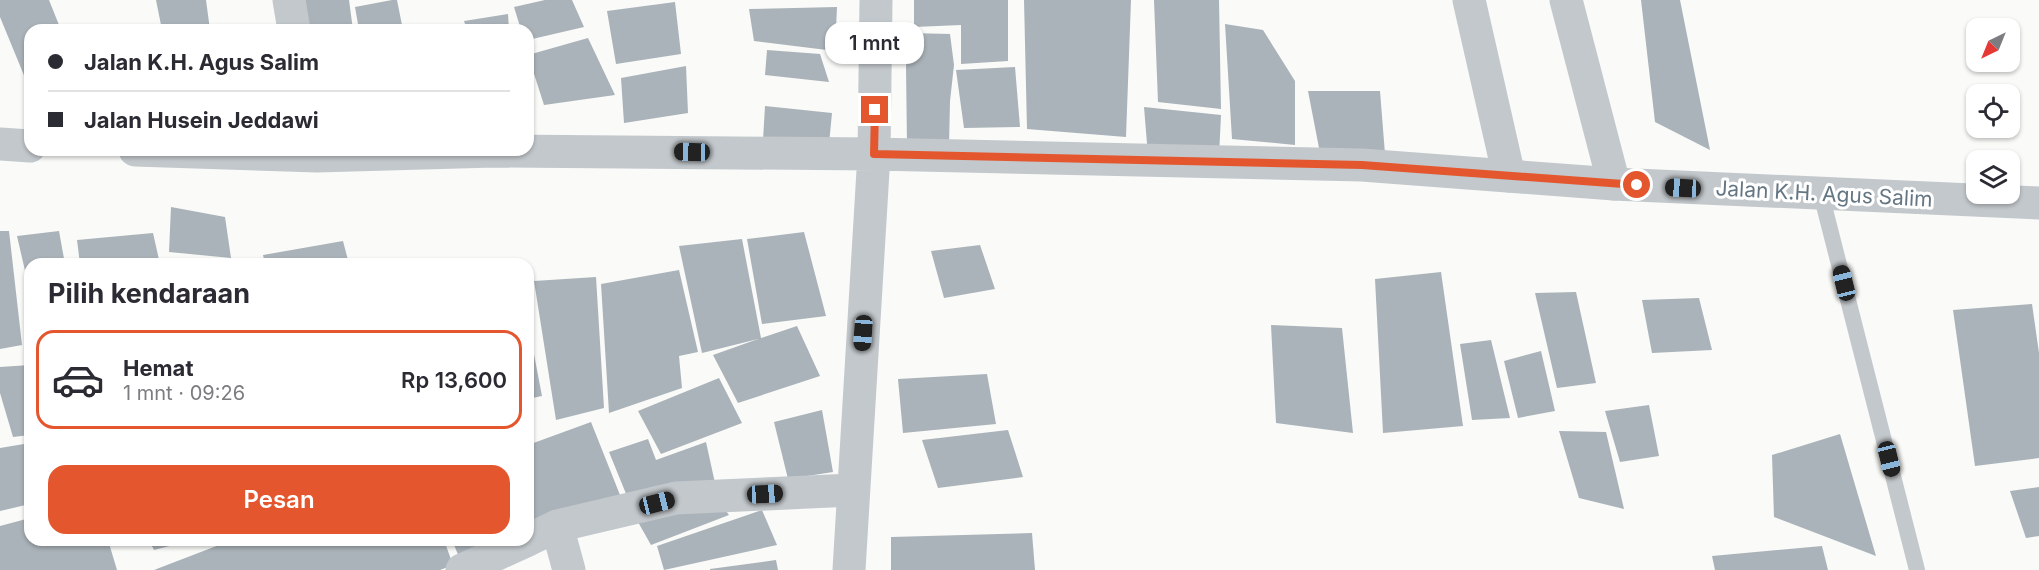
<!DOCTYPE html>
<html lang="id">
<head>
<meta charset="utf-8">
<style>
	:root { --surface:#fff; --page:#f7f7f7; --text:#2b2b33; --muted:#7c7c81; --line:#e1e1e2; --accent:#e4572e }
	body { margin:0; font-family:Inter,sans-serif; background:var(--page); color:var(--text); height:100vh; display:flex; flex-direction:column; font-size:22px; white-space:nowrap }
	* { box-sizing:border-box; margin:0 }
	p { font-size:20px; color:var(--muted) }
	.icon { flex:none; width:33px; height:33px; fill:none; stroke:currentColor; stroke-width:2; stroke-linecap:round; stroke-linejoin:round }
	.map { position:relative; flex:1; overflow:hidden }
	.details { position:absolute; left:24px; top:258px; width:510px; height:288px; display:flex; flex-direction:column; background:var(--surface); border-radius:18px; box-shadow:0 2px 4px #0004 }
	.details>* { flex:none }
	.guide { position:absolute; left:24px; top:24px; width:510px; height:132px; border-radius:18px; box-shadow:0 2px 4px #0004; display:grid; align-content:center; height:132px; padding:0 24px; background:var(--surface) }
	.needle { width:39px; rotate:223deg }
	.buttons { position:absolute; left:1966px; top:18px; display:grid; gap:12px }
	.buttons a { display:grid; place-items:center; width:54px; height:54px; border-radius:12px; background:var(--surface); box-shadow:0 2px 4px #0004; font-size:30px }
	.end { position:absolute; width:27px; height:27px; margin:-14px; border:8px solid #e4572e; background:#fff; box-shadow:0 0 0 3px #fff }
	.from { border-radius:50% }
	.bubble { position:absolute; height:42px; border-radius:18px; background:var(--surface); box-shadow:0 2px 4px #0004; font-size:20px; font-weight:600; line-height:42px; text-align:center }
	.car { position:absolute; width:18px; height:36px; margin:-18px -9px; border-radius:8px; box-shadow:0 0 4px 2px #0007; background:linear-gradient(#222 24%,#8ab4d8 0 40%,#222 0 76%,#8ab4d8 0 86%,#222 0) }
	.guide b { display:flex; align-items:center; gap:21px; height:57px; font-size:22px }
	.guide b+b { border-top:2px solid var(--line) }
	.guide i { width:15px; height:15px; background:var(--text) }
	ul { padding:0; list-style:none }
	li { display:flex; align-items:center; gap:18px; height:99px; margin:0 12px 9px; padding:0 12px; border:3px solid transparent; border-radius:18px }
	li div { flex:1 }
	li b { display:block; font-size:22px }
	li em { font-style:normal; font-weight:600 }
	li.on { border-color:var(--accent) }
	li>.icon { width:54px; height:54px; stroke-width:1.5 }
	h2 { padding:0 24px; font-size:27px; line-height:72px }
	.primary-button { display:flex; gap:12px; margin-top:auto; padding:12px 24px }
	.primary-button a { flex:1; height:69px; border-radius:18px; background:var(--accent); color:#fff; font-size:24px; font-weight:600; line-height:69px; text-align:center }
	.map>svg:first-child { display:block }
	.building { fill:#aab3b9 }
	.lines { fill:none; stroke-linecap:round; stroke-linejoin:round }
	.service { stroke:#c3c8cc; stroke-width:16 }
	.minor { stroke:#c3c8cc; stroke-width:33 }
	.tertiary { stroke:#c3c8cc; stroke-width:33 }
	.route { stroke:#e4572e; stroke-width:8 }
	.labels { text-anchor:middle; stroke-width:6; stroke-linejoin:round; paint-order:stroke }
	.street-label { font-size:21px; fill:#657683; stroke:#fff }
</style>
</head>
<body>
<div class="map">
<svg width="2039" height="570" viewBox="0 0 2039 570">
	<rect width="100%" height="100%" fill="#fafaf8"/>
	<path class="building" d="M0,0H49L61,30H30V90L0,17Z
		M156,0H206L210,30H162Z
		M295,0H349L353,30H301Z
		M392,0H397L403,30H359L355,7Z
		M545,0H572L584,27L528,40V30H521L514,7Z
		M914,0H1008V61L961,64V25L914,27Z
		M1024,0H1131L1126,137L1027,129Z
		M1154,0H1219L1221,109L1158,102Z
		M1641,0H1680L1710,150L1655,122Z
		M675,2L681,54L616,64L607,11Z
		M837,7L835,51L754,41L749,9Z
		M508,14L509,30H467L464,21Z
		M1225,24L1263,30L1295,81V145L1232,139Z
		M909,33L950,34L954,65L950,101L949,146H907L906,67Z
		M588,38L615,95L544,105L528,55Z
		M767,50L820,54L829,82L765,75Z
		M686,66L688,113L624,123L621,78Z
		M1015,67L1020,127L964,128L956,70Z
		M1308,91H1380L1385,154L1319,148Z
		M765,106L832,113L829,144L763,140Z
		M1144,107L1221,115L1219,156H1148Z
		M171,207L225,217L231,258L169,252Z
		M0,231H9L22,345L0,349Z
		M59,231L65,264H30L29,288L17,236Z
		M804,232L826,316L762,324L747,239Z
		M153,233L160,264H80L77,240Z
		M742,239L761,338L797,326L820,376L738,403L713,355L758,339L702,353L679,246Z
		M343,241L349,264H265L263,255Z
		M980,245L995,289L944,298L931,251Z
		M679,270L698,352L679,356L682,388L609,413L601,284Z
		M1441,272L1463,426L1383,433L1375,279Z
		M596,277L604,408L556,420L534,281Z
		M1576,292L1596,383L1557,388L1535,293Z
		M1699,298L1712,350L1652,353L1642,300Z
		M2032,304L2039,353V458L1975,466L1953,310Z
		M528,323L542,396L528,399Z
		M1271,325L1342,328L1353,433L1276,423Z
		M1491,340L1510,418L1472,420L1460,344Z
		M1541,351L1555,411L1518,418L1504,361Z
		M30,365V435L13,437L0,393V367Z
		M987,374L996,424L903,433L898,379Z
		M719,378L742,423L661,454L638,411Z
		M1649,405L1659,456L1620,462L1605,411Z
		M822,410L833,472L788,479L774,422Z
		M591,422L620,495L528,530V445Z
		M1008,430L1023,477L938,488L922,440Z
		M1559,431L1606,432L1624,509L1579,498Z
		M1840,434L1876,556L1774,517L1772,455Z
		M648,439L656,460L706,442L715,483L631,506L609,452Z
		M30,443V504L0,511V448Z
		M2039,487V536L2026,538L2010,491Z
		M717,499L729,515L651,545L638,522Z
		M762,510L777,545L664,570L657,546Z
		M30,518V540H108L117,570H0V526Z
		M1032,533L1035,570H891V537Z
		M149,540H189V541L154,550Z
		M232,540H444L453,565L440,570H154Z
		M452,540H503L459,557Z
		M1822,546L1828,570H1715L1712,556Z
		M776,560L778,570H710V569Z"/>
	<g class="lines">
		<path class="service" d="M1821,194L1917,570"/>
		<path class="minor" d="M289,0L294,30
			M1469,0L1509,176
			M1566,0L1614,184
			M557,526L569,570
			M528,540L557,526L676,498L853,490
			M462,570L528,540"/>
		<path class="tertiary" d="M0,144L30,146
			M135,150L317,156L494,151L874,154L1362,165L1614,184L2039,203
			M849,570L874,154L876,0"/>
	</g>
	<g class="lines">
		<path class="route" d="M875,110L874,154L1362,165L1637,185"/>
	</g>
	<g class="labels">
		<g class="street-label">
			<text transform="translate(1824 194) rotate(3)" y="7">Jalan K.H. Agus Salim</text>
		</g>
	</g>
</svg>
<div class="buttons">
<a><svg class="needle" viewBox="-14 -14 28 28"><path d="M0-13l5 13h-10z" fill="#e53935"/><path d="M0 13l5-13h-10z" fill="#7c7c81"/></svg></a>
<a><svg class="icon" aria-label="locate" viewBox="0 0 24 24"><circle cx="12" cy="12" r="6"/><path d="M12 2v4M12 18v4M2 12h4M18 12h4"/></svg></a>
<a><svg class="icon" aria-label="layers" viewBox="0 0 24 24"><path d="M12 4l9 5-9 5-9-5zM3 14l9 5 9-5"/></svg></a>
</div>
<i class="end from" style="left:1637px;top:185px"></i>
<i class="end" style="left:875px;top:110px"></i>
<div class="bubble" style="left:825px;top:22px;width:99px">1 mnt</div>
<i class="car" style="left:692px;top:152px;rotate:271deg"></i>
<i class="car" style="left:1683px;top:188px;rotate:273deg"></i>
<i class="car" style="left:1844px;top:283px;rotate:346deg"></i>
<i class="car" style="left:863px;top:333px;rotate:184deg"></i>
<i class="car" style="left:1889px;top:459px;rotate:166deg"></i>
<i class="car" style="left:765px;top:494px;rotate:87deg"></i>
<i class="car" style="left:657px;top:503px;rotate:76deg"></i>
<div class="guide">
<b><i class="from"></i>Jalan K.H. Agus Salim</b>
<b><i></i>Jalan Husein Jeddawi</b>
</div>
<section class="details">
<h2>Pilih kendaraan</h2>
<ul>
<li class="on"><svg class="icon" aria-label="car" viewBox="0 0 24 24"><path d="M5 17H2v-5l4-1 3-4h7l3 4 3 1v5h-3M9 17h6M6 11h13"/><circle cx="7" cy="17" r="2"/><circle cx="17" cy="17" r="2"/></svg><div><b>Hemat</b><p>1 mnt · 09:26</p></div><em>Rp 13,600</em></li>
</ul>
<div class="primary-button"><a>Pesan</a></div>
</section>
</div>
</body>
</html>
